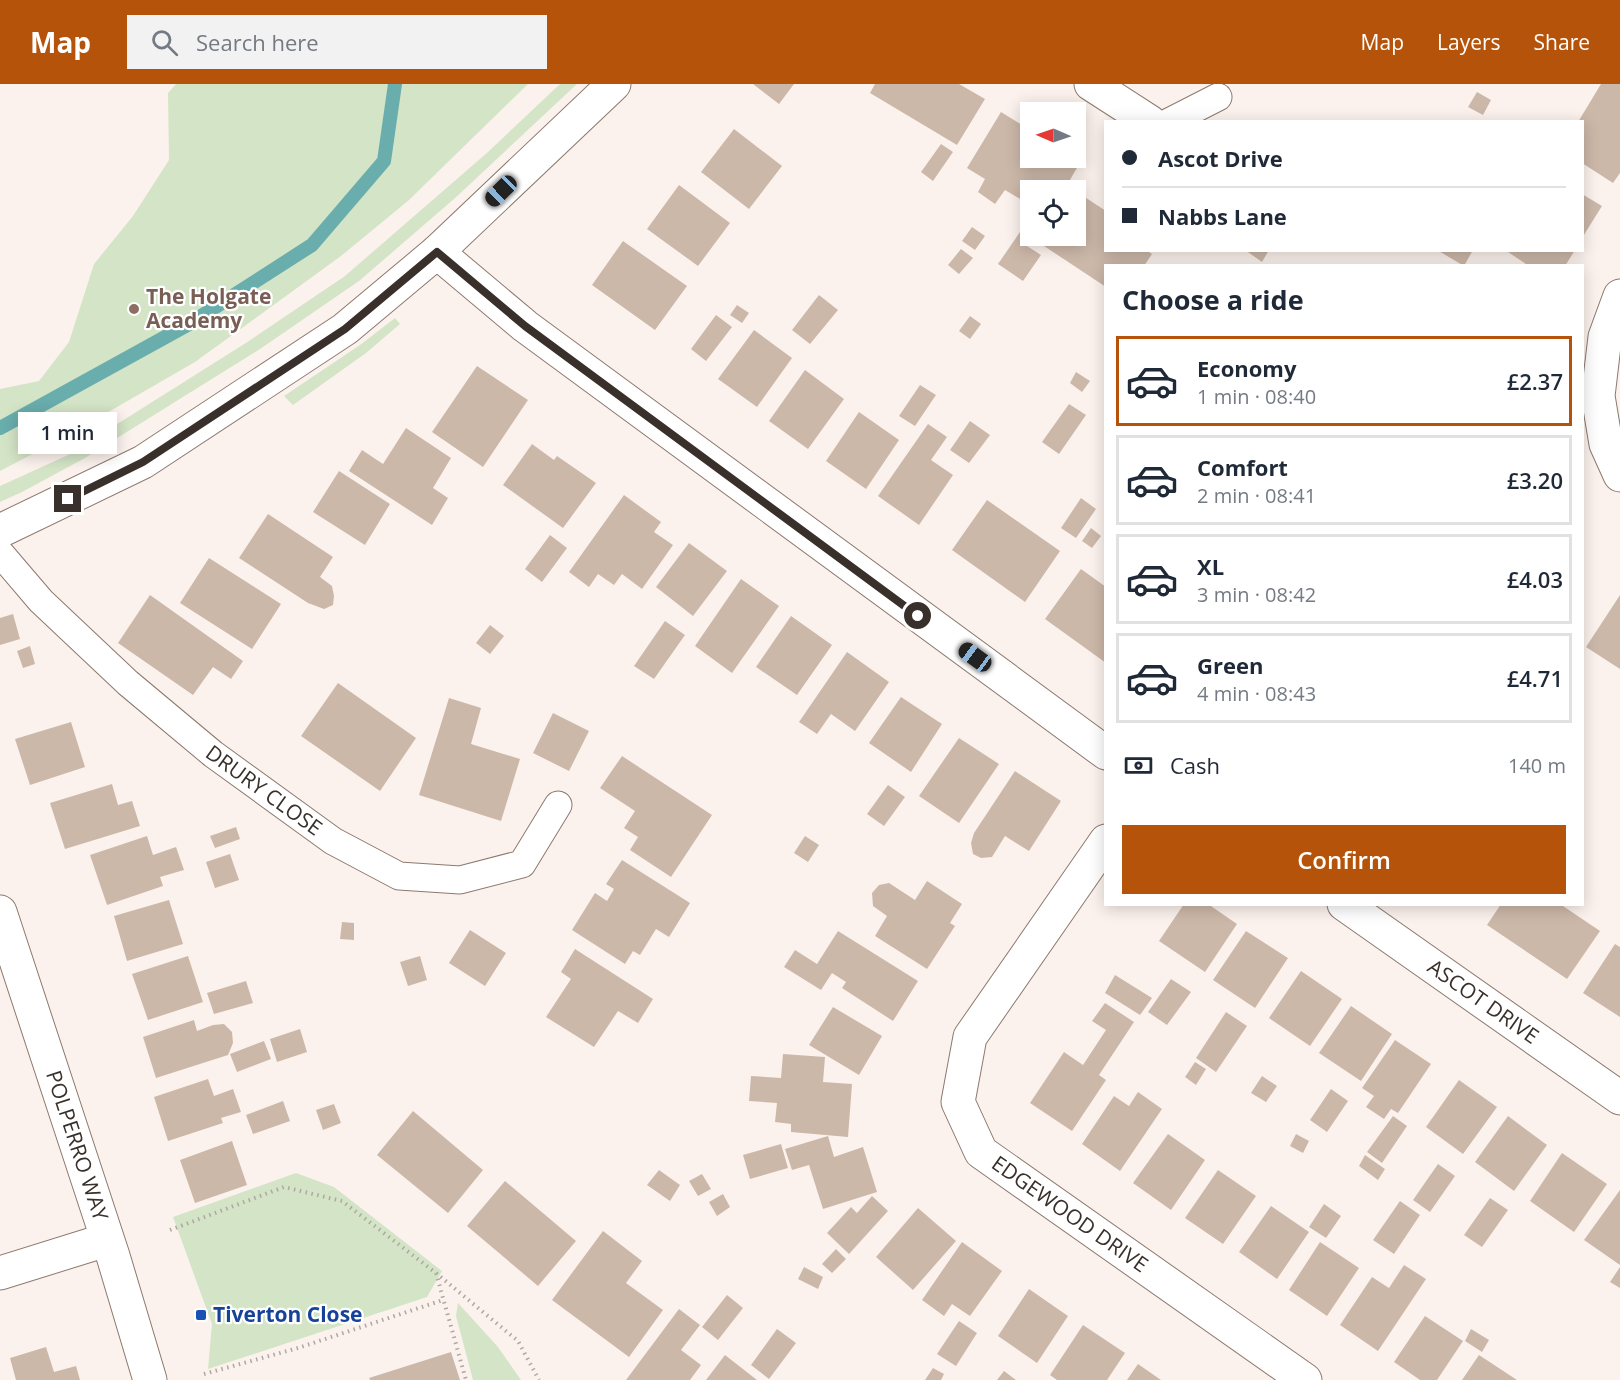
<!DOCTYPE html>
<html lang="en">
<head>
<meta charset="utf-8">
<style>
	:root { --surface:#fff; --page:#f2f2f3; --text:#1f2937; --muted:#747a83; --line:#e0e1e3; --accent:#b45309 }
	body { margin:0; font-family:"Open Sans",sans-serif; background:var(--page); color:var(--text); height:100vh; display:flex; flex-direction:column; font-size:22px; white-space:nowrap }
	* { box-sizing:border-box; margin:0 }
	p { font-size:20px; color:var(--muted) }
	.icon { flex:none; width:33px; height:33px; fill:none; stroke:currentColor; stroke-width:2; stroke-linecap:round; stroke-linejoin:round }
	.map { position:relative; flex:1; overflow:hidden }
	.drawer { position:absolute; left:1104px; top:180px; width:480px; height:642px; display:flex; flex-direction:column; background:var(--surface); border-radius:0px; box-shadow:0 3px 15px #0003 }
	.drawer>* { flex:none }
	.guide { position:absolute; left:1104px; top:36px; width:480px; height:132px; border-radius:0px; box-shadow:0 3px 15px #0003; display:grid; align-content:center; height:132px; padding:0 18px; background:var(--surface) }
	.needle { width:39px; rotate:272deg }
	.tools { position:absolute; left:1020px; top:18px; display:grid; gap:12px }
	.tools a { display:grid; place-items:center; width:66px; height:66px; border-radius:0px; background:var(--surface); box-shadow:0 3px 15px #0003; font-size:30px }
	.end { position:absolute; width:27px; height:27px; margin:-14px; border:8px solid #39302b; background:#fff; box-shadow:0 0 0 3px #fff }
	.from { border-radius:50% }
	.bubble { position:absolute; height:42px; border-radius:0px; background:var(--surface); box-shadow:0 3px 15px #0003; font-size:20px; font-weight:600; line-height:42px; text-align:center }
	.car { position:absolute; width:18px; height:36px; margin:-18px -9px; border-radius:8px; box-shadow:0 0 4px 2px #0007; background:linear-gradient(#222 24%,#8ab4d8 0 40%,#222 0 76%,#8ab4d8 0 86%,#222 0) }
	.guide b { display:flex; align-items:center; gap:21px; height:57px; font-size:22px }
	.guide b+b { border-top:2px solid var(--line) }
	.guide i { width:15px; height:15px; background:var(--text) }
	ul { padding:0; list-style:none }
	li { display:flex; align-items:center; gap:18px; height:90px; margin:0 12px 9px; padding:0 6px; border:3px solid var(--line); border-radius:0px }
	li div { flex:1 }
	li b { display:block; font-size:22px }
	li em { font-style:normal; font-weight:600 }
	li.active { border-color:var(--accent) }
	li>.icon { width:54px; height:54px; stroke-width:1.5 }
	h2 { padding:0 18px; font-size:27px; line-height:72px }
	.pay { display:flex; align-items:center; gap:15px; height:66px; padding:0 18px; font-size:22px }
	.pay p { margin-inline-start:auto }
	.primary-button { display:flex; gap:12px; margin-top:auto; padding:12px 18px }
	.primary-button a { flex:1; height:69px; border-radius:0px; background:var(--accent); color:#fff; font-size:24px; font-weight:600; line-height:69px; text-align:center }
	header { display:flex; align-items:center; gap:36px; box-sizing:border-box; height:84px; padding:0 30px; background:var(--accent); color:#fff }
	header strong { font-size:28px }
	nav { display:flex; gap:33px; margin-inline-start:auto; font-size:21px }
	.search { width:420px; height:54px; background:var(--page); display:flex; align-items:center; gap:15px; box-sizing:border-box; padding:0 21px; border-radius:0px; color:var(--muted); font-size:22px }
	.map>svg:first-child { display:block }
	.green { fill:#d4e4c6 }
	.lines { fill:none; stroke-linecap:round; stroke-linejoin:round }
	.stream { stroke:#69adad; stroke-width:14 }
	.building { fill:#ccb8a9 }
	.lane-casing { stroke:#8d796e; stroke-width:29 }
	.street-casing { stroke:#8d796e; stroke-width:35 }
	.secondary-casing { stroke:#8d796e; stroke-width:35 }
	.path { stroke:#b1a7a2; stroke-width:4; stroke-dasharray:1.5 4.5; stroke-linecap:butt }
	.lane { stroke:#fff; stroke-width:27 }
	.street { stroke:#fff; stroke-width:33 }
	.secondary { stroke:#fff; stroke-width:33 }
	.route { stroke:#39302b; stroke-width:8 }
	.education-dot { fill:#8d6e63; stroke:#fff; stroke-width:2 }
	.transit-dot { fill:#1a4fb4; stroke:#fff; stroke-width:2 }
	.labels { text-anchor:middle; stroke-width:4.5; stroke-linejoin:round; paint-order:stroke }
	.education-label { font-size:21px; font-weight:bold; fill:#785e54; stroke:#fff; text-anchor:start }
	.street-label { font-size:21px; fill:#39302b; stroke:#fff }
	.transit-label { font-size:21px; font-weight:bold; fill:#164399; stroke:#fff; text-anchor:start }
</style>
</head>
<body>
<header>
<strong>Map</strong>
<div class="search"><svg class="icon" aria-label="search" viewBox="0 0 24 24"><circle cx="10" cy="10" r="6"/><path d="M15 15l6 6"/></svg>Search here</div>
<nav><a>Map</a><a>Layers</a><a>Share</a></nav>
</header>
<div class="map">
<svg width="1620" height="1296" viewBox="0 0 1620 1296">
	<rect width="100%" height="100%" fill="#fcf2ed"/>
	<path class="green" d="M176,0H528L409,116L341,172L195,278L65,353L0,387V305L39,297L69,258L94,180L133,132L169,76L168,9Z
		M560,0H577L454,115L359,197L260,265L85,374L22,408L0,418V402L68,371L249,257L345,192L488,68Z
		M395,234L400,240L366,269L293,321L284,312L360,261Z
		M296,1089L334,1103L442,1187L427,1213L208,1285L212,1240L173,1133Z
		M458,1219L498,1263L521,1296H473L456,1232Z"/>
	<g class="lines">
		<path class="stream" d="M0,344L189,240L312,161L384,77L395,0"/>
	</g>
	<path class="building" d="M753,0H794L779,20Z
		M875,0H959L985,15L957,61L870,9Z
		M1601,0H1620V89L1613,99L1582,79V38H1578Z
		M1477,8L1491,16L1483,31L1468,23Z
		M1001,28L1030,46V74H1076L1081,77L1064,106H1030V121L1005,106L995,120L978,108L985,95L967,84Z
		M734,45L782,82L749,125L701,88Z
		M941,60L953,68L933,97L921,88Z
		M679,101L730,139L698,182L647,145Z
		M1080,110L1106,127V166H1146L1152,170L1144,182H1106V203L1044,162L1052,152H1076V116Z
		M1582,110L1602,122L1582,154Z
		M1029,135L1030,136V152H1034L1027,162L1041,171L1023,197L998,180Z
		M972,143L985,152L975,166L962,157Z
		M623,157L687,202L655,246L592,201Z
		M961,165L973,174L959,190L948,181Z
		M1245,166H1269L1262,178Z
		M1437,166H1473L1464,182Z
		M1505,166H1575L1565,182H1529Z
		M819,211L838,226L810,260L792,246Z
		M737,221L749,229L742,239L730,231Z
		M716,231L732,243L706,277L691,265Z
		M970,232L981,240L970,255L959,247Z
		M754,246L792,274L757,323L718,295Z
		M477,282L528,316L483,383L432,348Z
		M805,286L844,315L808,365L769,337Z
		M1076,288L1090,297L1082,308L1070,299Z
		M920,301L936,311L915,342L899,332Z
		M1069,320L1086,331L1059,370L1042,358Z
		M859,328L899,356L866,405L826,377Z
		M970,337L990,351L969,379L950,366Z
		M928,340L947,353L931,376L953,391L919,441L878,412Z
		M406,344L451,374L433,404L448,414L432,441L349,387L362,366L383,380Z
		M532,360L554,376L557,372L596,399L563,444L503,401Z
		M339,387L390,420L365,461L313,428Z
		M624,411L661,438L654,448L673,461L642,505L622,490L614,501L598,490L589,503L569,488Z
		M1081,414L1096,425L1076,454L1061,444Z
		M987,416L1060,467L1025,518L952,466Z
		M268,430L333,473L320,493L332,502L334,512L333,521L324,525L308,519L239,474Z
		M1091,444L1101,452L1092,464L1082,457Z
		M550,451L567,464L542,498L525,485Z
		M689,459L727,487L693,532L656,503Z
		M209,474L281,520L252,565L180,519Z
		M1081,485L1106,503V579L1045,535Z
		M741,495L779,522L732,589L695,562Z
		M150,511L243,577L231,595L213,583L193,611L118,559Z
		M1620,511V585L1586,563Z
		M13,530L20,555L0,561V534Z
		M791,532L832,561L797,611L756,583Z
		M665,537L685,551L654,595L634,582Z
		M490,541L504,552L490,570L476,559Z
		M30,562L35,580L23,584L17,567Z
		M847,568L889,598L855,647L831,630L817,650L799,638Z
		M338,599L416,654L380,707L301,652Z
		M901,613L942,640L911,688L869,659Z
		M449,614L481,624L471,660L520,675L501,737L419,711Z
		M553,629L589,647L569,687L533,669Z
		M71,638L85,683L30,701L15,655Z
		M959,654L999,680L959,739L919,712Z
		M622,672L712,731L671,793L630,766L638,753L624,744L635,727L600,704Z
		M1015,687L1061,717L1029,767L1005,752L992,773L981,774L973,770L971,759L974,749Z
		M112,700L118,721L132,717L140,742L65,765L50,719Z
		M888,701L905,713L884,742L867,730Z
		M236,743L240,755L215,764L210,752Z
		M147,752L153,771L176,763L184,786L160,793L163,802L107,821L90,771Z
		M805,752L819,761L808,778L794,769Z
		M230,770L239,796L215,804L206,778Z
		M622,776L690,819L669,853L656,845L640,871L633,867L625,880L572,846L595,809L607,817L614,805L606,800Z
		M927,797L962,820L950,839L955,842L927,885L875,852L887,832L873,822L872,809L879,801L889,799L915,816Z
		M169,816L183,860L127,877L114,832Z
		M1184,820H1208L1237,840L1205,888L1159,857Z
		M1501,820H1560L1600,847L1567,895L1487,841Z
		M342,838L354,839V856L340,855Z
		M470,846L506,869L485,902L449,879Z
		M838,847L918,897L893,937L842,904L846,898L832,889L821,906L784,883L795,866L817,880Z
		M1246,847L1288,874L1255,924L1213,896Z
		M1615,860L1620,863V933L1583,909Z
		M575,865L653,915L638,939L618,927L594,963L546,933L571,895L561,888Z
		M188,872L203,918L148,936L132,890Z
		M420,872L427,896L408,902L400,878Z
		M1301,887L1342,915L1310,962L1269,934Z
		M1115,891L1152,914L1140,931L1105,909Z
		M1171,895L1191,908L1167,941L1148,928Z
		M246,897L253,919L214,930L207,909Z
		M1105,919L1134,938L1099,991L1106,996L1072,1047L1030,1019L1064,968L1083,981L1106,946L1092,937Z
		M1351,922L1392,950L1361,997L1319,969Z
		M833,923L882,952L859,991L809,961Z
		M1226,928L1247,942L1216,988L1196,974Z
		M194,936L197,947L213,941L224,940L232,948L233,959L228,971L156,994L143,953Z
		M300,945L307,968L277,978L270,955Z
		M1395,956L1431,980L1398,1029L1391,1025L1384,1035L1366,1023L1374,1012L1362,1004Z
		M264,957L271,975L237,988L230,970Z
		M783,970L825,973L823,998L852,1000L848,1053L791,1048V1040L775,1038L777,1019L749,1017L751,992L781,994Z
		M1195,978L1206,985L1196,1001L1185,993Z
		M1262,992L1277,1002L1266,1018L1251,1009Z
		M208,995L214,1012L233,1005L241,1028L221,1034L223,1039L168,1057L154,1013Z
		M1459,996L1497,1023L1463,1070L1426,1043Z
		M1331,1005L1348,1017L1327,1048L1310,1036Z
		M1138,1008L1162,1025L1120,1087L1082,1060L1114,1012L1129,1022Z
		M283,1017L290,1037L253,1050L246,1031Z
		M334,1020L341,1039L323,1046L316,1026Z
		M413,1027L483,1086L448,1129L377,1071Z
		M1393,1032L1407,1042L1382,1079L1367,1068Z
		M1508,1032L1547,1061L1514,1107L1475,1078Z
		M1168,1050L1205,1076L1171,1126L1133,1099Z
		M1296,1050L1309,1057L1303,1069L1290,1062Z
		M828,1052L834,1073L863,1063L877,1108L823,1125L809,1081L792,1086L785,1065Z
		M232,1057L247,1101L195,1119L180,1076Z
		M781,1060L788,1084L750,1095L743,1071Z
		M1562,1069L1607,1100L1574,1148L1530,1117Z
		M1365,1071L1385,1085L1378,1096L1359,1082Z
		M1438,1080L1455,1092L1430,1128L1413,1116Z
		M659,1086L680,1101L670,1117L647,1101Z
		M1218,1086L1256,1112L1223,1160L1185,1134Z
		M702,1090L711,1105L698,1112L689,1097Z
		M505,1097L576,1157L538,1202L467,1142Z
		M1620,1106V1181L1584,1156Z
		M723,1110L730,1123L717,1132L709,1118Z
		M872,1112L888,1127L849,1170L827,1149L851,1123L857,1129Z
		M1490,1114L1508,1126L1482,1163L1464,1151Z
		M1400,1117L1420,1131L1394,1170L1373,1156Z
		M1324,1120L1341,1132L1326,1154L1309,1143Z
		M1271,1122L1309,1148L1277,1195L1239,1168Z
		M918,1124L956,1157L913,1206L876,1173Z
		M603,1147L642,1177L626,1199L663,1226L629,1273L552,1216Z
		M962,1158L1002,1187L970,1232L952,1220L944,1232L922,1216Z
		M1320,1158L1359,1184L1327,1232L1289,1206Z
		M836,1165L846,1175L832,1189L822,1180Z
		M1404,1181L1426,1195L1378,1267L1340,1241L1372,1193L1389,1204Z
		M804,1183L823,1193L818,1205L798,1195Z
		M1620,1183V1204L1610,1198Z
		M1029,1205L1068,1232L1037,1279L998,1252Z
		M727,1211L743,1224L718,1256L702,1243Z
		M679,1225L700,1241L681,1266L701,1281L690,1296H626Z
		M1425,1232L1463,1257L1437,1296H1420L1394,1278Z
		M959,1237L977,1249L956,1282L937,1270Z
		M1083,1241L1125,1269L1107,1296H1057L1050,1291Z
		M777,1245L796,1259L769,1295L751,1281Z
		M1471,1245L1489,1256L1482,1268L1465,1257Z
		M46,1263L54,1288L76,1282L80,1296H16L10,1274Z
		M451,1268L460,1296H370L369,1294Z
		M725,1271L757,1296H706Z
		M1479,1271L1517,1296H1462Z
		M1138,1280L1161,1296H1127Z
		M933,1284L944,1290L941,1296H925Z
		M1004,1287L1016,1296H997Z"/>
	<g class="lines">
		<defs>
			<g id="lane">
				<path d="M1169,38L1218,13"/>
				<path id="s1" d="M0,469L41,517L128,599L213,670L333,757L399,792L460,796L522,780L558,721"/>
			</g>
			<g id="street">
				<path d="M1091,0L1150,38"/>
				<path d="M437,168L525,242L1106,669"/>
				<path id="s2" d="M1106,757L970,953L958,1018L981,1068L1305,1296"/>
				<path id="s3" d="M1344,820L1620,1014"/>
				<path d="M0,1189L106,1156"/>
			</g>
			<g id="secondary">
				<path d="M1620,212L1605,253L1598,312L1606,360L1620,391"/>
				<path d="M0,447L143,378L345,245L437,168L614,0"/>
				<path id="s4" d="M0,828L113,1172L150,1296"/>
			</g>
		</defs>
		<use href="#lane" class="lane-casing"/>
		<use href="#street" class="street-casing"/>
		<use href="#secondary" class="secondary-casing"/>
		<path class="path" d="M170,1146L284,1103L342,1117L436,1189L466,1296
			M436,1189L518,1257L539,1296
			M204,1290L298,1264L443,1216"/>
		<use href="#lane" class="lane"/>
		<use href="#street" class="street"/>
		<use href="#secondary" class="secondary"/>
	</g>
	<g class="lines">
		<path class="route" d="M68,415L143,378L345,245L437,168L525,242L918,532"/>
	</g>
	<circle class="education-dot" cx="134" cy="225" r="6"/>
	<rect class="transit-dot" x="195" y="1225" width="12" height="12" rx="3"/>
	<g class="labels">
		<g class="education-label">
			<text x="146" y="220">The Holgate<tspan x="146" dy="24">Academy</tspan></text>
		</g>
		<g class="street-label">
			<text dy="7" stroke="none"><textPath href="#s1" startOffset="356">DRURY CLOSE</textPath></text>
			<text dy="7" stroke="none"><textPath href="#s3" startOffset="170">ASCOT DRIVE</textPath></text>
			<text dy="7" stroke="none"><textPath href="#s4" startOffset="246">POLPERRO WAY</textPath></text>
			<text dy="7" stroke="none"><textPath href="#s2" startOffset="468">EDGEWOOD DRIVE</textPath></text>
		</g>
		<g class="transit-label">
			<text x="213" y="1238">Tiverton Close</text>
		</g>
	</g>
</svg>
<div class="tools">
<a><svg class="needle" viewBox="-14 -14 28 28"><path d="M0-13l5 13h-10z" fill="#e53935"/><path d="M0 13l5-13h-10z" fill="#747a83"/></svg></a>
<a><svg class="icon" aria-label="locate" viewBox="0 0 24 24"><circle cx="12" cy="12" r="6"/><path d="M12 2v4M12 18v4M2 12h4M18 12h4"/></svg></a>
</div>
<i class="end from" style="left:918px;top:532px"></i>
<i class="end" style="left:68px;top:415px"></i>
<div class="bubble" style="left:18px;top:328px;width:99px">1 min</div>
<i class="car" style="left:501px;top:107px;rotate:226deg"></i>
<i class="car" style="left:975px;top:573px;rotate:306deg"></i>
<div class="guide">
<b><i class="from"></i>Ascot Drive</b>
<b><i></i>Nabbs Lane</b>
</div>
<section class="drawer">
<h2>Choose a ride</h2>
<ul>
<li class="active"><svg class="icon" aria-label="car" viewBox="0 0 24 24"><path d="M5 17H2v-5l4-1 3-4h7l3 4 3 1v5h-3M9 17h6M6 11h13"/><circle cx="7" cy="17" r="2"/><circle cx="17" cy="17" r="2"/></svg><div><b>Economy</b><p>1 min · 08:40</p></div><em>£2.37</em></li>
<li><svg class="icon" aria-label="car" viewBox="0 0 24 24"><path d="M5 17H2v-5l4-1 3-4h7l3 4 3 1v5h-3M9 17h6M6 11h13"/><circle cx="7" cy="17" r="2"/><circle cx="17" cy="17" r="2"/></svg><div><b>Comfort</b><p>2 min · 08:41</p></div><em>£3.20</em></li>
<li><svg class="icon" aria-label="car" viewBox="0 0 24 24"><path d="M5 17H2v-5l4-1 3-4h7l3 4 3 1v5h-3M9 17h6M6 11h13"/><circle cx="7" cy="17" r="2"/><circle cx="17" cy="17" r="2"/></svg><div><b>XL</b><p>3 min · 08:42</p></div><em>£4.03</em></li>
<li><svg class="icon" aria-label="car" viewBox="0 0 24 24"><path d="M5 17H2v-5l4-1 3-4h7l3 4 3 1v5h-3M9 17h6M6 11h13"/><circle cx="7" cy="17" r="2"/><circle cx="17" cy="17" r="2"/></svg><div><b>Green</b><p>4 min · 08:43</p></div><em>£4.71</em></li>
</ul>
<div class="pay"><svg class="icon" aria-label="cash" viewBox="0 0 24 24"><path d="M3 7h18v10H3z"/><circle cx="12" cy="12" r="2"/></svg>Cash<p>140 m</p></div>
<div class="primary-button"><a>Confirm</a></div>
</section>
</div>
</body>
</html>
